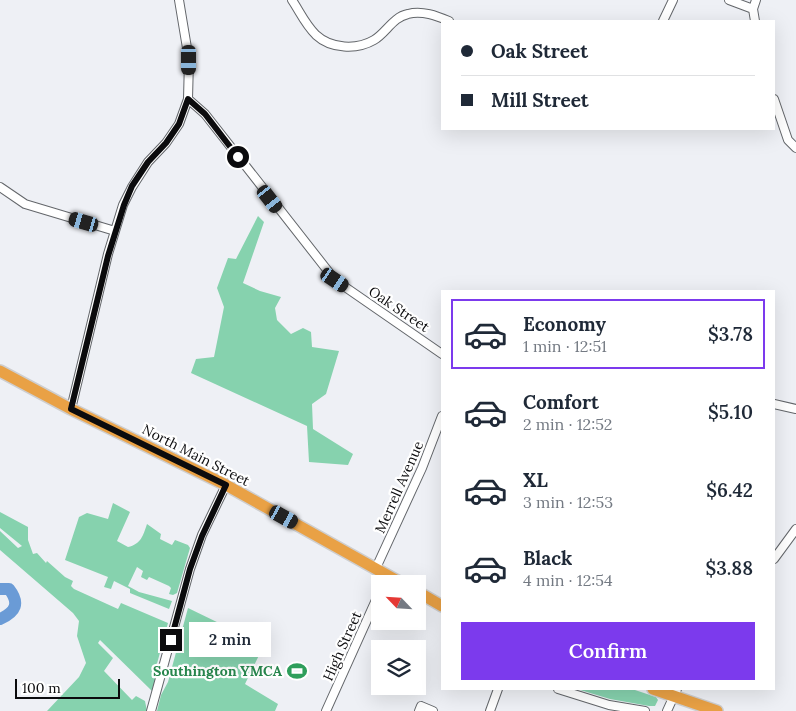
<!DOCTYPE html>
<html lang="en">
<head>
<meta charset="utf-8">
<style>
	:root { --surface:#fff; --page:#f6f6f7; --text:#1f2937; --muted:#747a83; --line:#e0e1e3; --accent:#7c3aed }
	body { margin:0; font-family:Lora,serif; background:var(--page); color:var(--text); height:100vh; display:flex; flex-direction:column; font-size:19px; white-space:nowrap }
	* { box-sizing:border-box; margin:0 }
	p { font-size:16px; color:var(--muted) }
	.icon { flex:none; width:28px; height:28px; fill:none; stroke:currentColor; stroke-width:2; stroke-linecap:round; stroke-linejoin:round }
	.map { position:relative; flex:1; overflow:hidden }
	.panel { position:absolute; left:441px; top:290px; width:334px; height:400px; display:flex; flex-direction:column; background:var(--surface); border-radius:0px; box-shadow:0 5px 20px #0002 }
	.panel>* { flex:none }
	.top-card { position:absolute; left:441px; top:20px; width:334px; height:110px; border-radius:0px; box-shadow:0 5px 20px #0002; display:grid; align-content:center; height:110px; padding:0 20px; background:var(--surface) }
	.needle { width:32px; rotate:295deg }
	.tools { position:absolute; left:371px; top:575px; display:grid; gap:10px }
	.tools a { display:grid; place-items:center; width:55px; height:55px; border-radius:0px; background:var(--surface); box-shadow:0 5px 20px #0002; font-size:25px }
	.scale { position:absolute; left:15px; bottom:12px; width:105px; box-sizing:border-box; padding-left:5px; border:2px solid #0b0b0d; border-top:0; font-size:14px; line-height:18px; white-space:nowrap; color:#0b0b0d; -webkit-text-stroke:4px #fff; paint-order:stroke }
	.end { position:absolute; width:22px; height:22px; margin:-11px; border:6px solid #0b0b0d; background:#fff; box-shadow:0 0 0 2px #fff }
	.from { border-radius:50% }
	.bubble { position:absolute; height:35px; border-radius:0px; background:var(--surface); box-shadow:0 5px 20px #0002; font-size:16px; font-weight:600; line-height:35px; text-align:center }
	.car { position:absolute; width:15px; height:30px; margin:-15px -8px; border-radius:6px; box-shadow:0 0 4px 1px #0007; background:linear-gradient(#222 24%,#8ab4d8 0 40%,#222 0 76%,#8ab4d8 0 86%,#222 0) }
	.top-card b { display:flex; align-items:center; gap:18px; height:48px; font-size:19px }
	.top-card b+b { border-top:1px solid var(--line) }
	.top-card i { width:12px; height:12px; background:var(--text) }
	ul { padding:9px 0 0; list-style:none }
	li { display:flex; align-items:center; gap:15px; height:70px; margin:0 10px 8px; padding:0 10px; border:2px solid transparent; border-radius:0px }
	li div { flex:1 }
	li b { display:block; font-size:19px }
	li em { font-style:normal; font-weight:600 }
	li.selected { border-color:var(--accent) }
	li>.icon { width:45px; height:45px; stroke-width:1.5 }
	.primary-button { display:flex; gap:10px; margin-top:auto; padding:10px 20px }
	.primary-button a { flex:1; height:58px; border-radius:0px; background:var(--accent); color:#fff; font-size:20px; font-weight:600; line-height:58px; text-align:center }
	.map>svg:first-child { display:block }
	.green { fill:#86d2ae }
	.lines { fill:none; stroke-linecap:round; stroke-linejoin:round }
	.river { stroke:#6a9bd6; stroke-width:12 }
	.minor-casing { stroke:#63666a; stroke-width:10 }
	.highway-casing { stroke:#cececf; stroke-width:14 }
	.minor { stroke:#fff; stroke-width:8 }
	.highway { stroke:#e9a145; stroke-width:11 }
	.route { stroke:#0b0b0d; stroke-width:6 }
	.labels { text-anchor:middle; stroke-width:4.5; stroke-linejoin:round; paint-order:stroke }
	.street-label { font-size:14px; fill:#0b0b0d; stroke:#fff }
	.leisure-label { font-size:14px; font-weight:bold; fill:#27864d; stroke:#fff; text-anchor:end }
</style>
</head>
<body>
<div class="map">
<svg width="796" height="711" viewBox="0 0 796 711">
	<rect width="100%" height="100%" fill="#eef0f5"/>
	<path class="green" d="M258,216L264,222L243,283L260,291L281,297L275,308L277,320L291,334L303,328L311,332L312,347L339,351L326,394L312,404L313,429L353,454L348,465L309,462L307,426L191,373L196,359L214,357L224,307L217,288L228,258L236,259Z
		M113,503L130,512L117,541L128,547C141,544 143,536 147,524L161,534L160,539L172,545L175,540L188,545L190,548L177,593L173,595L169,594L171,588L169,586L149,577L147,580L141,577L143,571L137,567L128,586L139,592L172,601L169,609L130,593V589L114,581L111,589L104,587L108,577L65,560L79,517L87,513L108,519Z
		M0,512L28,527V540L33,554L37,553L46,563L47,561L65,577L73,581L71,586L74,589L118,609L121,603L168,623L155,671L157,673L152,691L100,640L98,643L113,658L104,671L132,700L136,696L145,701L147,711H47L79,677L86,663L77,636L79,621L73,613L0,550V531L18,548L22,546L0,528Z
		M188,608L264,645L245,684L278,704L275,711H157L161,695L168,682Z
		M577,689H632L656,697L658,700L655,706H649L610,699Z"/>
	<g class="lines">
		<path class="river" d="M0,589H9C20,603 16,612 0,619"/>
		<defs>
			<path id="minor" d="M292,0C300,12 305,24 316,35C331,49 357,50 374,40C386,33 393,17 408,14C422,10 437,16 449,21
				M729,0L753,9
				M663,21L673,0
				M755,21L753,9L756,0
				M188,99L205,114L335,280L442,354
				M774,99L788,140L796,148
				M0,187L25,204L115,231
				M774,404L796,409
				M71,409L108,254L123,205L132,187L148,162L166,143L179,124L188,99L189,60L179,0
				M774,559L796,529
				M376,568L422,468L442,416
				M383,584L387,574
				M558,689L609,705L645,711
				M151,711L190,569L202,535L226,485
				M326,711L380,591
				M419,711L421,706L433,711
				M490,711L498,689
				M667,711L677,689"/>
			<path id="highway" d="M0,371L71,409L226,485L403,584
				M418,592L442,606
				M653,689L717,711"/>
		</defs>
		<use href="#minor" class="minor-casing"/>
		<use href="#highway" class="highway-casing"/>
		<use href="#minor" class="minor"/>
		<use href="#highway" class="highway"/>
	</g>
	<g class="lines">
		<path class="route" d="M171,640L190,569L202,536L226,485L71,409L108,256L124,205L132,186L148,162L166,143L179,124L188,99L205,114L238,157"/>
	</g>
	<defs>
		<symbol id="stadium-bare" viewBox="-9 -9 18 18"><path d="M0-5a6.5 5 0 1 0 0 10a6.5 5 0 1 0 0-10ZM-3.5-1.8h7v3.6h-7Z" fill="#2e9e5b" stroke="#fff" stroke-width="2.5" paint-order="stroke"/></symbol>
	</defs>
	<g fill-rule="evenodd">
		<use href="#stadium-bare" x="283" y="657" width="28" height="28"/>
	</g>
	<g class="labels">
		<g class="street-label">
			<text transform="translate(399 309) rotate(34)" y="5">Oak Street</text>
			<text transform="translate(196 455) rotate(27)" y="5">North Main Street</text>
			<text transform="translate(399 487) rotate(-66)" y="5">Merrell Avenue</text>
			<text transform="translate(342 646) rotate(-66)" y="5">High Street</text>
		</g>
		<g class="leisure-label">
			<text x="282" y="676">Southington YMCA</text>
		</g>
	</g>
</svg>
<div class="tools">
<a><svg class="needle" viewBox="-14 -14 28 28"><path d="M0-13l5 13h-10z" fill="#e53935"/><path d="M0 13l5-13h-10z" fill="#747a83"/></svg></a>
<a><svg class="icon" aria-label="layers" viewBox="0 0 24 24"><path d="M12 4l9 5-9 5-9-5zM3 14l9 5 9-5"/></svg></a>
</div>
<div class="scale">100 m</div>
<i class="end from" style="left:238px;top:157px"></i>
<i class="end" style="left:171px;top:640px"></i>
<div class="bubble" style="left:189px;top:622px;width:82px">2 min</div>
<i class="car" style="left:189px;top:60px;rotate:180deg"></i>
<i class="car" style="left:270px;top:199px;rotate:142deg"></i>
<i class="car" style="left:84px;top:222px;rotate:286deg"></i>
<i class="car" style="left:335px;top:280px;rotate:124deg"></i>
<i class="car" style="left:284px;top:517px;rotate:119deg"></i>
<div class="top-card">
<b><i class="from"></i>Oak Street</b>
<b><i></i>Mill Street</b>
</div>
<section class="panel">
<ul>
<li class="selected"><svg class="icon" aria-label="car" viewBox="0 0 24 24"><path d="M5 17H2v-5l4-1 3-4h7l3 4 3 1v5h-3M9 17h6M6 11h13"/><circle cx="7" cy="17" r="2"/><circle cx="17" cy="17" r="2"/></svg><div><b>Economy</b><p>1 min · 12:51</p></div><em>$3.78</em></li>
<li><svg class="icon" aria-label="car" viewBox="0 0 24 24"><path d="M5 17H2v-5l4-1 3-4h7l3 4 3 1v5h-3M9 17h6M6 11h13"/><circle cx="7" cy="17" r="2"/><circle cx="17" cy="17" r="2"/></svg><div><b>Comfort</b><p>2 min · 12:52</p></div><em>$5.10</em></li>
<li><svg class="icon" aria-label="car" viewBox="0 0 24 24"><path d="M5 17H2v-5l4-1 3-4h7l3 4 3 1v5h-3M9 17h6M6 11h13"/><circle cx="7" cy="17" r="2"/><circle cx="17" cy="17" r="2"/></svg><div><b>XL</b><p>3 min · 12:53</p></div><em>$6.42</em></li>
<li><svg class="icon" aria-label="car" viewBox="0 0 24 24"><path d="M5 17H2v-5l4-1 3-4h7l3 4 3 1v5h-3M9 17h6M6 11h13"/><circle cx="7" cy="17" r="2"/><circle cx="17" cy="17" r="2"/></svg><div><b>Black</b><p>4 min · 12:54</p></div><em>$3.88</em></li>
</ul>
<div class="primary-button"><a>Confirm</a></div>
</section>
</div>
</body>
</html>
